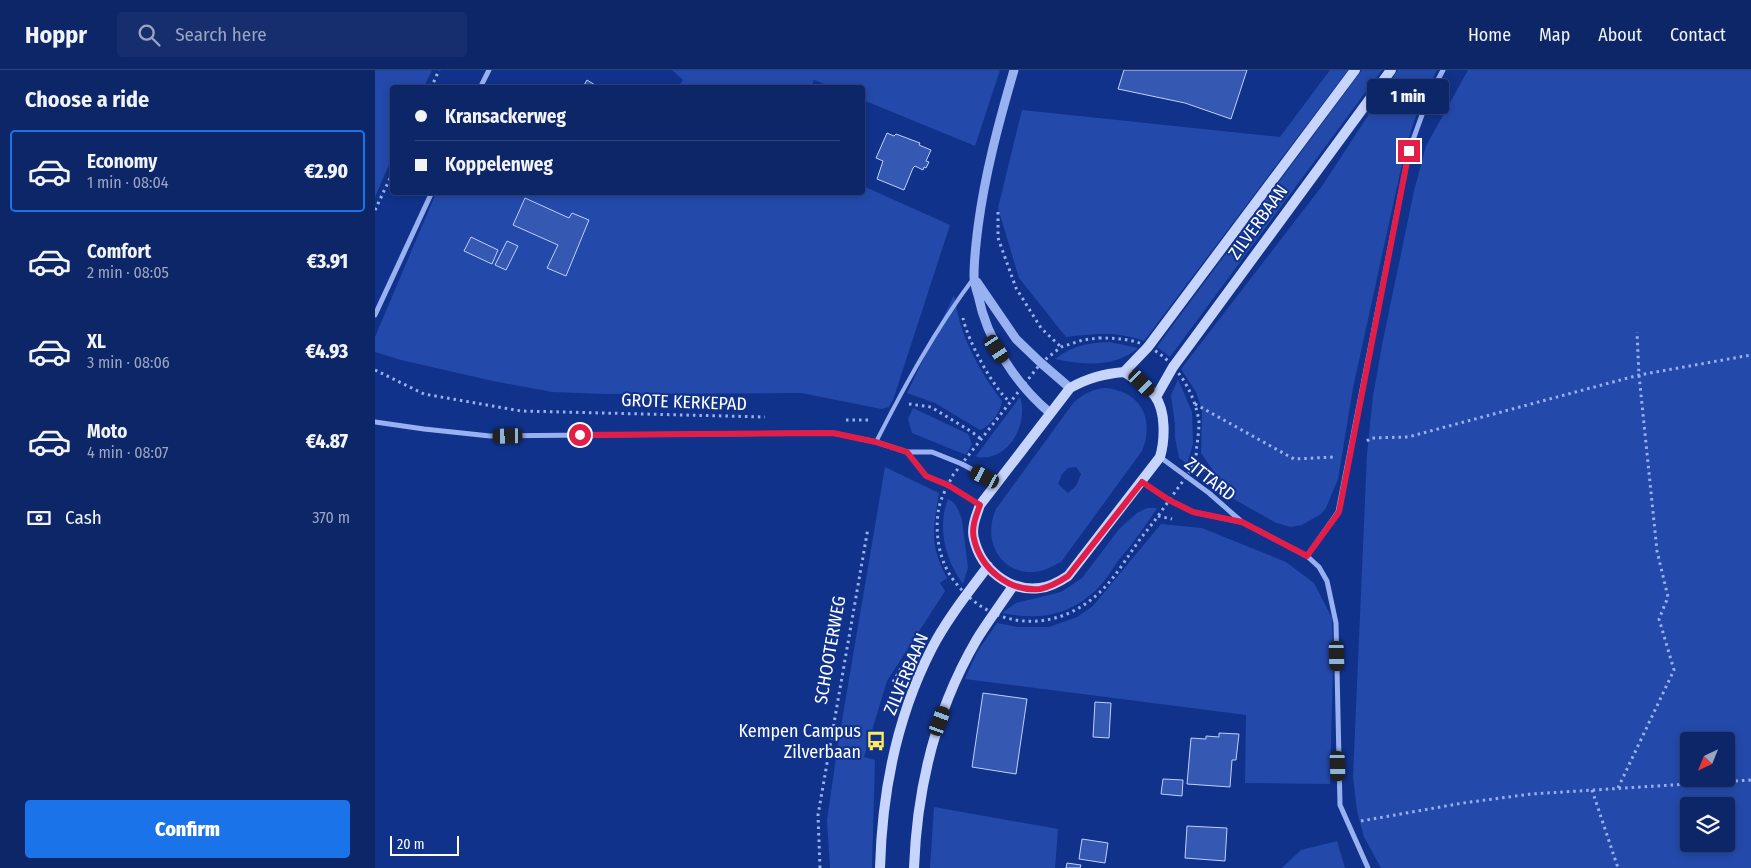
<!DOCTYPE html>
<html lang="en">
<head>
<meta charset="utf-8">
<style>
	:root { --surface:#0d2668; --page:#162e6e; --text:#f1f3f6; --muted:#9aa5c0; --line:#2d437c; --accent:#1a73e8 }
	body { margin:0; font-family:"Fira Sans Condensed",sans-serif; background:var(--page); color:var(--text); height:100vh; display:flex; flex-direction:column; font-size:19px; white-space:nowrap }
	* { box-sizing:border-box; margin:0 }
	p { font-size:16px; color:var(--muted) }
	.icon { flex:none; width:28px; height:28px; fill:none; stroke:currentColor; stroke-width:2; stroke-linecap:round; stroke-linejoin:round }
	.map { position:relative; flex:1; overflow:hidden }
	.sheet { display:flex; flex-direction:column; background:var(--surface); width:375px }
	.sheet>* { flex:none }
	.banner { position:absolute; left:15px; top:15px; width:475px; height:110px; border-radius:5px; box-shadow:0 2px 8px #0003,0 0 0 1px var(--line); display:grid; align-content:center; height:110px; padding:0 25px; background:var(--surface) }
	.needle { width:32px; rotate:223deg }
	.tools { position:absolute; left:1305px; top:662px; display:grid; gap:10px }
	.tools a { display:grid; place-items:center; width:55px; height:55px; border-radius:5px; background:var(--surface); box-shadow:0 2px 8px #0003,0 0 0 1px var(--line); font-size:25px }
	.scale { position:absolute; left:15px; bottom:12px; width:69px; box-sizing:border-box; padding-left:5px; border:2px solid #fff; border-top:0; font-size:14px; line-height:18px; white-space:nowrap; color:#fff; -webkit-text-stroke:4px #11328b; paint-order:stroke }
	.end { position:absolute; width:22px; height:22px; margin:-11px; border:6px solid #e11d48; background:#fff; box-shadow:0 0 0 2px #fff }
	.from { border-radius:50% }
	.bubble { position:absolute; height:35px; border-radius:5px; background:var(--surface); box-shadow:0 2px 8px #0003,0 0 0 1px var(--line); font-size:16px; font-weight:800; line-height:35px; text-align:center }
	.car { position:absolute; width:15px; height:30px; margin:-15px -8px; border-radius:6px; box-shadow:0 0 4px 1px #0007; background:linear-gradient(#222 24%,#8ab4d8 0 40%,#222 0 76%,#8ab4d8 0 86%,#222 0) }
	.banner b { display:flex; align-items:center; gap:18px; height:48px; font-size:19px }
	.banner b+b { border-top:1px solid var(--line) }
	.banner i { width:12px; height:12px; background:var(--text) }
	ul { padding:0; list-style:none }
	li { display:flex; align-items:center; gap:15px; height:82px; margin:0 10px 8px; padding:0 15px; border:2px solid transparent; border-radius:5px }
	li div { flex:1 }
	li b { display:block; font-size:19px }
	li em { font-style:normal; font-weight:800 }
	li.selected { border-color:var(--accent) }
	li>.icon { width:45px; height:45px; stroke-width:1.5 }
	h2 { padding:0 25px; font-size:22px; line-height:60px }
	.pay { display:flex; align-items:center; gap:12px; height:55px; padding:0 25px; font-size:19px }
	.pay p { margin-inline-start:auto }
	.button { display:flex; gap:10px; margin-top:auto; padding:10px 25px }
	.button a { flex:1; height:58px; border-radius:5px; background:var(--accent); color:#fff; font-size:20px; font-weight:800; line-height:58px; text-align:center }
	header { display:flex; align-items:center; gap:30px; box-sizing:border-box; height:70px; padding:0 25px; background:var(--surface); border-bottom:1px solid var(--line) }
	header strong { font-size:24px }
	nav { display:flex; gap:28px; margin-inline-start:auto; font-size:18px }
	.search { width:350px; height:45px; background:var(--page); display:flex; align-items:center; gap:12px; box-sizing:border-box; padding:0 18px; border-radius:5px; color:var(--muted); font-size:19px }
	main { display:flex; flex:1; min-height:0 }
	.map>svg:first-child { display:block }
	.green { fill:#2349aa; fill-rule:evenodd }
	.building { fill:#3558b3; stroke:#bfd0fc }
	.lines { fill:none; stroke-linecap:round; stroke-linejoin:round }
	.path { stroke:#98b1f1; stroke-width:3; stroke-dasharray:2.5 4; stroke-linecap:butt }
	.service { stroke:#98b1f1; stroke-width:4 }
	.minor { stroke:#98b1f1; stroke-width:5 }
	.tertiary { stroke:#98b1f1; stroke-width:9 }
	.secondary { stroke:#c7d4fc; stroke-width:10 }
	.route { stroke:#e11d48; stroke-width:6 }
	.labels { text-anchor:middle; stroke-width:4; stroke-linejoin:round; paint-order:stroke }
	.street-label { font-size:18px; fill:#fff; stroke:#11328b }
	.poi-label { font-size:18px; fill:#fff; stroke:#11328b; text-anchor:end }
</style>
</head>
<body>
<header>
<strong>Hoppr</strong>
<div class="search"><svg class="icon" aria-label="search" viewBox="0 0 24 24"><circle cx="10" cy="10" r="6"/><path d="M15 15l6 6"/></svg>Search here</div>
<nav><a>Home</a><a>Map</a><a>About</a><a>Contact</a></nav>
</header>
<main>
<section class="sheet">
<h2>Choose a ride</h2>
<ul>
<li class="selected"><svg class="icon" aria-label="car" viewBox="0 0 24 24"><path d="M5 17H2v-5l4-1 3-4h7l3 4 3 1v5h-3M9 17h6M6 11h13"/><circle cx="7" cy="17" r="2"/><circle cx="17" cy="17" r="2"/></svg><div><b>Economy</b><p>1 min · 08:04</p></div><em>€2.90</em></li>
<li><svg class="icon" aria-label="car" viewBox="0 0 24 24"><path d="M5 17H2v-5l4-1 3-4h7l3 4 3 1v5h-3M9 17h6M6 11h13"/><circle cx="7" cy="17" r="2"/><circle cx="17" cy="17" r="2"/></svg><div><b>Comfort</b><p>2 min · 08:05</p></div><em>€3.91</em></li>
<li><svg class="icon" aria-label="car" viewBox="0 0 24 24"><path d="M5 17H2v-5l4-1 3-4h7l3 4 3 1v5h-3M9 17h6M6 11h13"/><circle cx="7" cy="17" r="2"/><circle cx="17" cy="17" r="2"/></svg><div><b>XL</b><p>3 min · 08:06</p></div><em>€4.93</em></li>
<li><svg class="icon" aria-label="car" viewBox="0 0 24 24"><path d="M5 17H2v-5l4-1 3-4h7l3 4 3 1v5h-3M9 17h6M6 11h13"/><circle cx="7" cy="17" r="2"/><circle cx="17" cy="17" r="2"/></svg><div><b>Moto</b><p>4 min · 08:07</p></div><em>€4.87</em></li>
</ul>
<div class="pay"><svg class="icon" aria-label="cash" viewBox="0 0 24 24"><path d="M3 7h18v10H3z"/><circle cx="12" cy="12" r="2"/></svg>Cash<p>370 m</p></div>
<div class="button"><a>Confirm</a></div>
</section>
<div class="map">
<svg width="1376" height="798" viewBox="0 0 1376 798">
	<rect width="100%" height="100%" fill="#11328b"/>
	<path class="green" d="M0,0H57L49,17L18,18L17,88L0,127Z
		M297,0H625L600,76L488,30V18L457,17L439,10L436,17H303L308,10Z
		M955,0H973L769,271C741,261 720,264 691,267L644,208L623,138L647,40L905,67Z
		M987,0H1007L795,287L782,277L795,259Z
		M1023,0H1062L1045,33L1030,80L978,318L963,409L951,438L946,444L927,455L916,457L901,453L857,428L826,383L827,340L821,322L806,299L947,116Z
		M1093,0H1376V798H1006L989,767L982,741L978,707L992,384L998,326L1007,275L1039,121L1051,76ZM1314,671H1351V709H1314ZM1314,736H1351V774H1314Z
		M488,116L575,155L518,330L514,337L507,339L426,323L230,324L177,322L118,311L26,290L0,282V267L61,123L488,122Z
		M579,225C581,235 583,246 586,256C594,282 610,309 627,331C626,341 615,357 605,360L560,333L532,323Z
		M735,272L763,278C740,298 708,295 680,289C699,275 713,273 735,272Z
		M803,309L817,342L818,374L812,394L804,388L800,367V355L796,325Z
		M730,318C766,321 780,349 767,381L686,492C676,497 668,502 656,502C622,502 608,467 621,439L699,332C709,324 717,319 730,318ZM701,397L706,404L701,416L693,423L683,414L687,404L693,398Z
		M645,327C654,353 634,392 602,387L601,386Z
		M538,338L593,364L597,374L591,385L537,363L533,349Z
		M510,397L564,423C558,460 554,474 572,508L565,513L570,521L512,611L489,687L500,690L497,798H455L452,750L463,674Z
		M573,429C581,432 585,443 587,450L593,498L588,514C570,490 562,457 573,429Z
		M772,438H782C770,457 757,474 743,491C736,501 729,513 720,521C691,547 663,550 627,543L641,533L686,522L707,508L745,458L762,443Z
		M786,454L827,458L911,492L939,513L957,548L958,597L955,714L870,713L871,645L590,609L602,582L622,553L643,557H674L702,547L718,536Z
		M559,737L683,759L680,798H555Z
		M962,771L970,798H907L926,780Z"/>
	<path class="building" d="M749,0H872L856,49L810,33L743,19Z
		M212,10L225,18H213L209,15Z
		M512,63L519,66L521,64L545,73L544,75L556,80L551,91L554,92L551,98L549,97L548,100L540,96L538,98L529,120L502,109L508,91L501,88Z
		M150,128L194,148L197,143L214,150L191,206L172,198L183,175L138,155Z
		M96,167L123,180L117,194L89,181Z
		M132,171L143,176L131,200L120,195Z
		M608,623L652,629L641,704L597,697Z
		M720,632L736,633L734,668L718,667Z
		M844,663L864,664L861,690H857L855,717L812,714L816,668L831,669V666L844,667Z
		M788,709L808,710L807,726L786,724Z
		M812,756L852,758L850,791L810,788Z
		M707,769L733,773L730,793L704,789Z
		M692,793L706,795L705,798H691Z"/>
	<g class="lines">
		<path class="path" d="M56,18L64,0
			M0,140L18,102
			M623,142V168L641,218L666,258L686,277
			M588,248C592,269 618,318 634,331
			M724,268C741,268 757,269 772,276C800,290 820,322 824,352C824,359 823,367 822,375C821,379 822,385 820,390C817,401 807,412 800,422C790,436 780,451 769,464C755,482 742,506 725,522C681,564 618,561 580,512C565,494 560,466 563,444C564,430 572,417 578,405L666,293L686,277L708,270Z
			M0,300L49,324L146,341L390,347
			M534,334L556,337L597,362L606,369
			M820,334L919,389L960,387
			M471,350H497
			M992,371L996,368L1033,367L1264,305L1376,285
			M820,390L830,401
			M783,446L797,449
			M518,612L531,590
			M1243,718L1299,600L1284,549L1293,527L1282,481L1264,305L1262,262
			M1217,720L1243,798
			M986,751L1088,733L1156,724L1376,710
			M445,798L443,745L493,458"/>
		<path class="service" d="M501,372C530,315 560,260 598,209"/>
		<path class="minor" d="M105,18L114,0
			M0,245L57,122
			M0,352L49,359L115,366L458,363L501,372L532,382H557L587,394L622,413
			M532,382L551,406L573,415L605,435
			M785,387L834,423L867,452L932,486L944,497L952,511L961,553L965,735L993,798
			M767,412L794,430L818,442L866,452
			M932,486L963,442L1034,81L1052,31L1068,0"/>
		<path class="tertiary" d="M639,0C624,52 610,103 603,157C601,173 599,190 599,206C599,212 601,219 603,225C612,270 640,313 675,343
			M602,212L641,269L666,293L695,318"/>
		<path class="secondary" d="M749,302C760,309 772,315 780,326C791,341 790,370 785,387L693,506C684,512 675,517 665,518C634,522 606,499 599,469C596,458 601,446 605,435L695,318C713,308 728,304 749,302Z
			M749,302L773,277L980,0
			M781,327L798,297L815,274L1016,0
			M505,798C507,722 522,646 557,578C572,549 593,523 613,496
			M539,798C542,718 561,639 602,569C613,551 626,534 638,516"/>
	</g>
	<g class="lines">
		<path class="route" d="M205,365L458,363L501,372L532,382L551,406L573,415L605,435C601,446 596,458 599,469C606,499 634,522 665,519C675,517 684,512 693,506L767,412L794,430L818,442L867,452L932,486L964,442L1034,81"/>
	</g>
	<defs>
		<symbol id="bus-bare" viewBox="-9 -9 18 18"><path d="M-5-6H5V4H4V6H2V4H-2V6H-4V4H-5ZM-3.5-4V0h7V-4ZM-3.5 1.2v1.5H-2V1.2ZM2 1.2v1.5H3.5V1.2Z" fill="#ffec58" stroke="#11328b" stroke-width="2.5" paint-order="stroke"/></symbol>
	</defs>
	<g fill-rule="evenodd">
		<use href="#bus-bare" x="487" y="657" width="28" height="28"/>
	</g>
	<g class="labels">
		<g class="street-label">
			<text transform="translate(883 152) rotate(-54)" y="6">ZILVERBAAN</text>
			<text transform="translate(309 332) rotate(2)" y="6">GROTE KERKEPAD</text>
			<text transform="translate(835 409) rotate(38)" y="6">ZITTARD</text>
			<text transform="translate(455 580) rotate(-80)" y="6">SCHOOTERWEG</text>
			<text transform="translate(531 604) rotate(-67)" y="6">ZILVERBAAN</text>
		</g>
		<g class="poi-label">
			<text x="486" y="667">Kempen Campus<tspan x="486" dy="21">Zilverbaan</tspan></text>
		</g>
	</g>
</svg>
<div class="tools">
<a><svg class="needle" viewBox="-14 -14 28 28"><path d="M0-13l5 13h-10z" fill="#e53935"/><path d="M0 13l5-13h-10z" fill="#9aa5c0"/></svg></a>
<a><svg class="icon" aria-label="layers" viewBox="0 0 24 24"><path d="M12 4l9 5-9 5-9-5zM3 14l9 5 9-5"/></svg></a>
</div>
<div class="scale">20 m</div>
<i class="end from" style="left:205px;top:365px"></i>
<i class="end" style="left:1034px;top:81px"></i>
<div class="bubble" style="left:992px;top:9px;width:82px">1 min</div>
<i class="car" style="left:622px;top:279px;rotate:146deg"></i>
<i class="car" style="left:767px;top:313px;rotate:136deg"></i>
<i class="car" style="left:133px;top:366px;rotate:269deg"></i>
<i class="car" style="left:610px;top:407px;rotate:297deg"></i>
<i class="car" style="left:962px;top:586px;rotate:178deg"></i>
<i class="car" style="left:565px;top:651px;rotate:20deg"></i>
<i class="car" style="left:963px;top:696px;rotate:178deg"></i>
<div class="banner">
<b><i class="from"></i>Kransackerweg</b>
<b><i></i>Koppelenweg</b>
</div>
</div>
</main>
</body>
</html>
